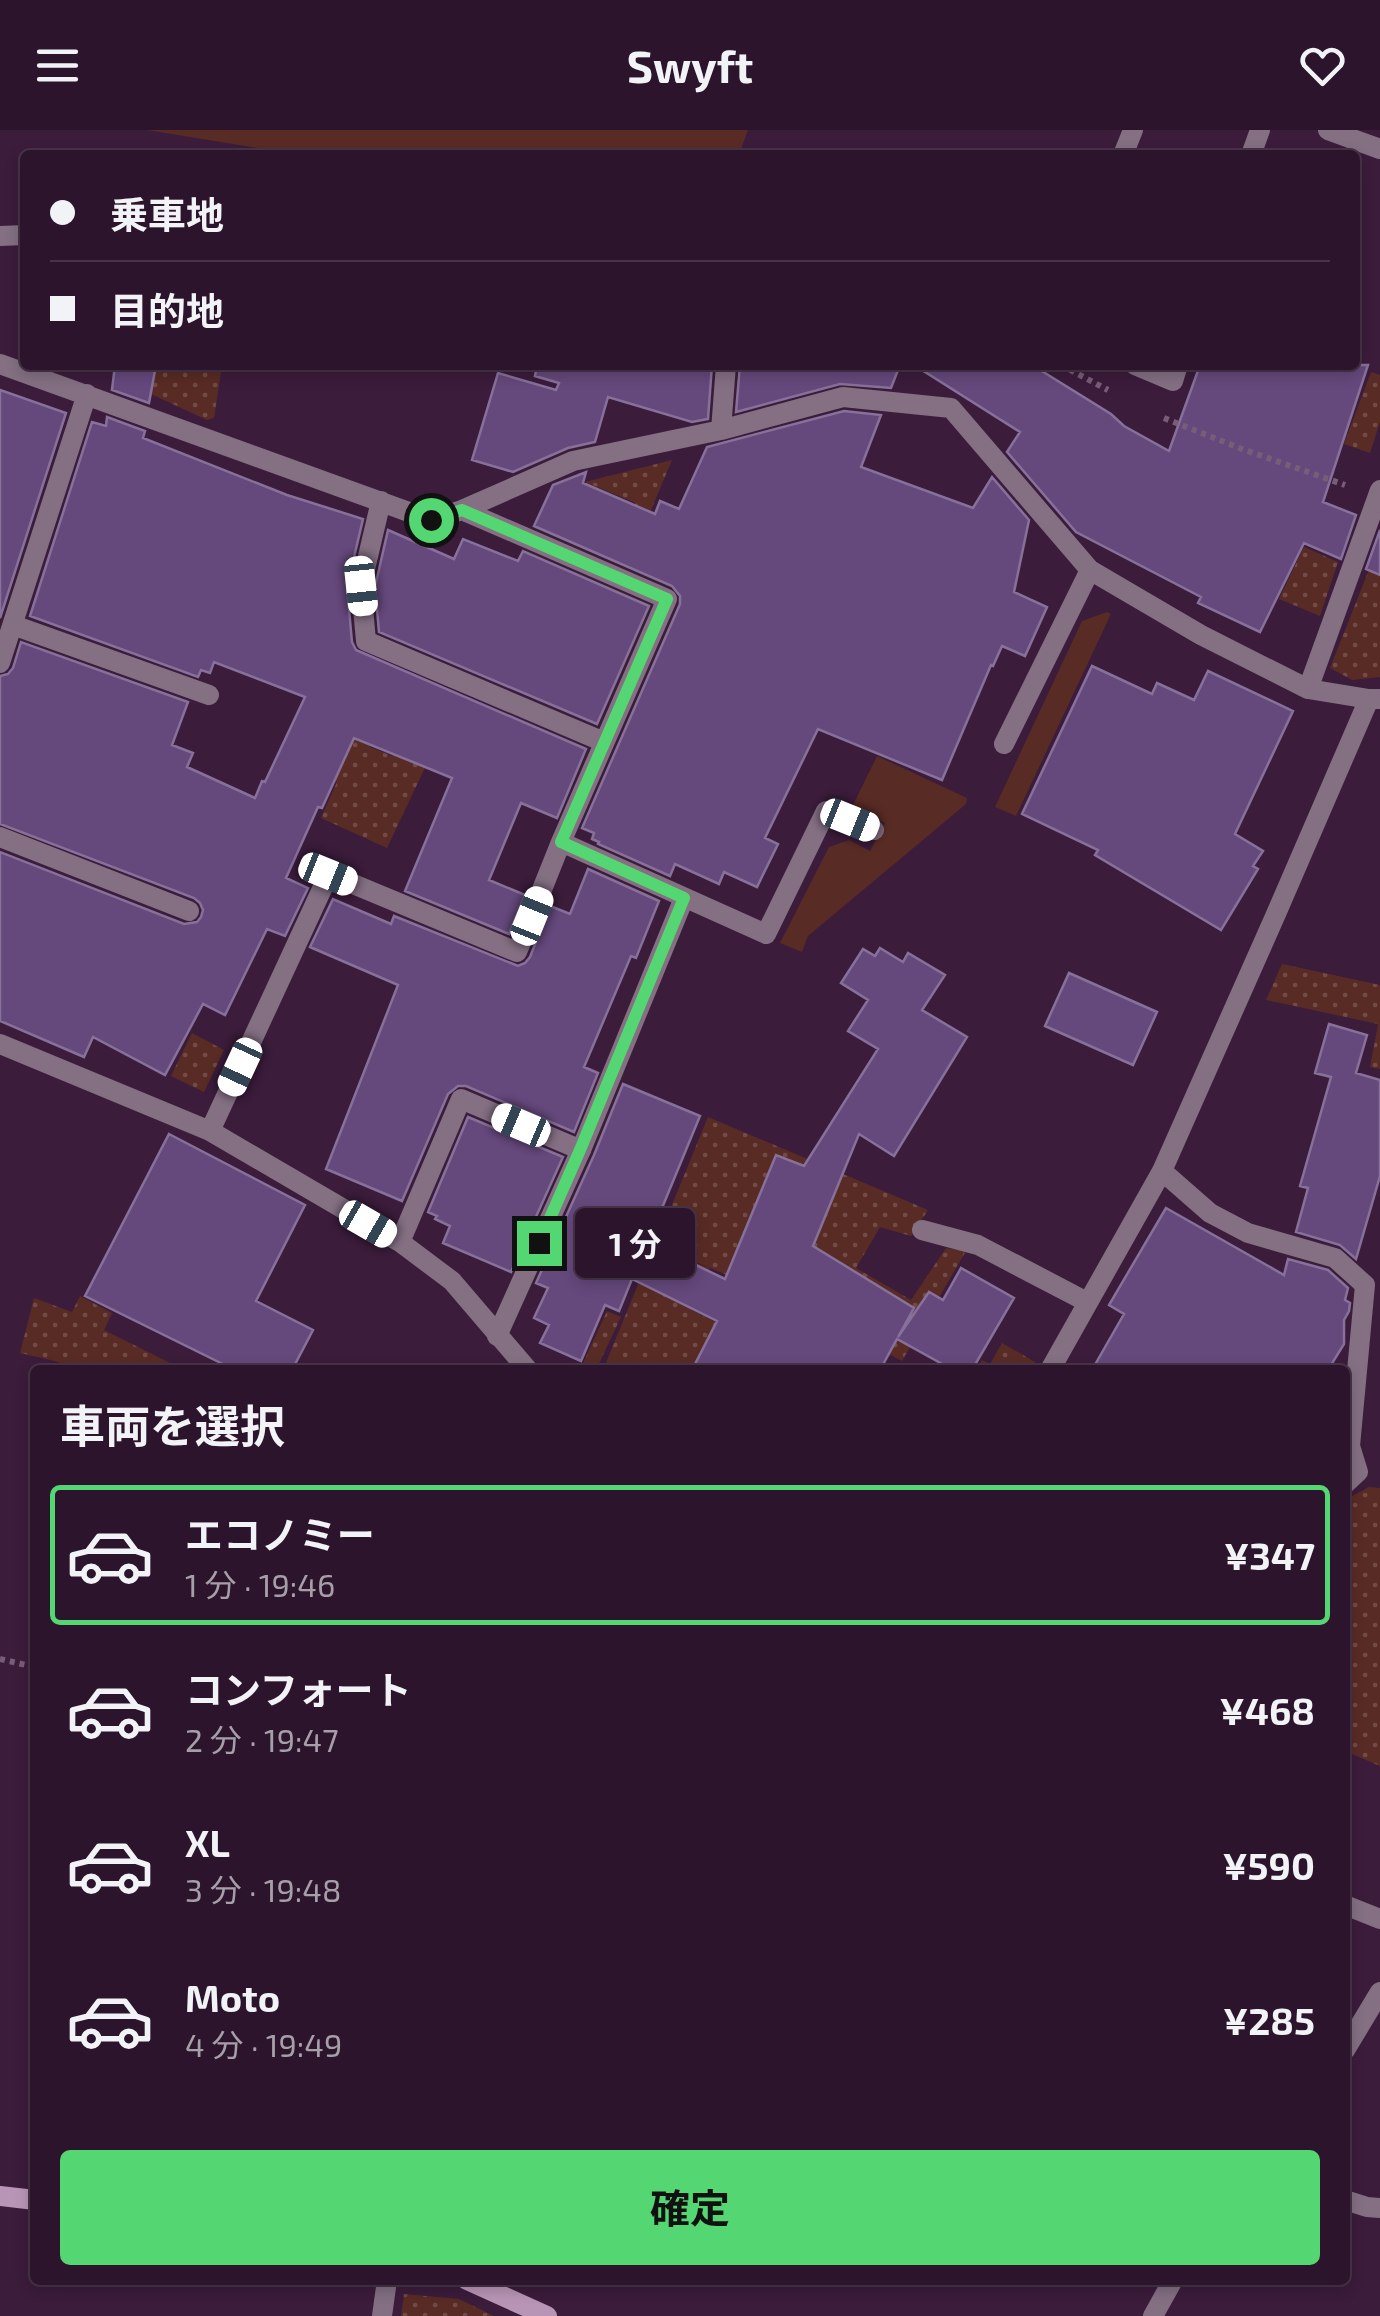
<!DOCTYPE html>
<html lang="ja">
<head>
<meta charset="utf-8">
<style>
	:root { --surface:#2c152c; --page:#382238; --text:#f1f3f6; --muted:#a69fa9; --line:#483448; --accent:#54d672 }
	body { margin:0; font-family:"Exo 2","Noto Sans JP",sans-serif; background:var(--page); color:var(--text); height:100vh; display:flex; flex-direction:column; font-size:38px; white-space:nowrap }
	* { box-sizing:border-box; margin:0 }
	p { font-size:32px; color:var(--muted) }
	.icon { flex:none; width:55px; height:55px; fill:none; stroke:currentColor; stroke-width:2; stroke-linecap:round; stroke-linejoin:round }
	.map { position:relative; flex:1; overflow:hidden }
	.details { position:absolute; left:30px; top:1235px; width:1320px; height:920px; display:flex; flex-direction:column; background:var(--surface); border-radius:10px; box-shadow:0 5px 15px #0003,0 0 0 2px var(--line) }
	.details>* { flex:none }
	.top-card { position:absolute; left:20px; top:20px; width:1340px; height:220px; border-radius:10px; box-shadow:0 5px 15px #0003,0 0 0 2px var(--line); display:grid; align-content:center; height:220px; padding:0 30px; background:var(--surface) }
	.end { position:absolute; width:45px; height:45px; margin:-22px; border:12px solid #54d672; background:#111; box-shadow:0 0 0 5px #111 }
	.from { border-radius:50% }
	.bubble { position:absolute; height:70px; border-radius:10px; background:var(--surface); box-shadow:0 5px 15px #0003,0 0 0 2px var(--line); font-size:32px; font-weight:700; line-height:70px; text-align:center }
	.car { position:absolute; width:30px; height:60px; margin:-30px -15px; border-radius:12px; box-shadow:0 0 8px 2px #0007; background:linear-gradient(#fff 24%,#345 0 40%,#fff 0 76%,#345 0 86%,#fff 0) }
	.top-card b { display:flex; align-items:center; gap:35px; height:95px; font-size:38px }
	.top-card b+b { border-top:2px solid var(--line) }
	.top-card i { width:25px; height:25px; background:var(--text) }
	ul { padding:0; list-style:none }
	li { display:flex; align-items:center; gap:30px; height:140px; margin:0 20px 15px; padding:0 10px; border:5px solid transparent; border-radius:10px }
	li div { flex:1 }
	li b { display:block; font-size:38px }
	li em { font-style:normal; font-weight:700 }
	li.current { border-color:var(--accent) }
	li>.icon { width:90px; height:90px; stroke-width:1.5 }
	h2 { padding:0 30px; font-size:45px; line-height:120px }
	.action { display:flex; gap:20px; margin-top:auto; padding:20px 30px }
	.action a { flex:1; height:115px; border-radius:10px; background:var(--accent); color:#111; font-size:40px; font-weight:700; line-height:115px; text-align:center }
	header { display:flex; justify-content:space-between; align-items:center; height:130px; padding:0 30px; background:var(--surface); font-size:45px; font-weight:700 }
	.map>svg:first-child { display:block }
	.grass { fill:#592b25 }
	.park { fill:url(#park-dots) }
	.building { fill:#65487c; stroke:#87719a; stroke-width:2.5 }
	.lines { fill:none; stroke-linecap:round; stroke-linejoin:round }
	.path { stroke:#775d77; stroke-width:6; stroke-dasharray:5 5; stroke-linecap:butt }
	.lane { stroke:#846f83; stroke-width:20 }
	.street { stroke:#846f83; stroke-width:20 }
	.secondary { stroke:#b895b6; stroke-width:20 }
	.route { stroke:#54d672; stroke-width:12 }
</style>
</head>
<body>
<header><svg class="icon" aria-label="menu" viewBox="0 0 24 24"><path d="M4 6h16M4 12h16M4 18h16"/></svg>Swyft<svg class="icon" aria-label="heart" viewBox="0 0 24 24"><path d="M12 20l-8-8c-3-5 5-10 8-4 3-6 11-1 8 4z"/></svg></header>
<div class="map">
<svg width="1380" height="2186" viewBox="0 0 1380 2186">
	<defs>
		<pattern id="park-dots" width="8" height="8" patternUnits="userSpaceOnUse" patternTransform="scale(2.5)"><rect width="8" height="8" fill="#592b25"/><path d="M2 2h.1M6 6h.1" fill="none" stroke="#724a46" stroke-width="1.8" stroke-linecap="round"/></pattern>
	</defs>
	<rect width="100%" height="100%" fill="#3b1c3b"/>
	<path class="grass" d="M147,0H748L739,25H300Z
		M1107,482L1111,484L1016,686L995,677L1082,491Z
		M877,626L967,668L966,674L808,806L802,822L780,813L829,717L849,710L870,721L885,693L852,677Z"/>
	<path class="park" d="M157,235H222L214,288L207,290L151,264Z
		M1371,242L1380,245V292L1370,323L1344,314Z
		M672,330L646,392L631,386L636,373L585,352Z
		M1380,412V547L1352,550L1330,538Z
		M1304,417L1338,432L1320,486L1279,469Z
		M358,590L378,599L370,617L392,626L400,611L431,625L387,718L321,688L337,652L330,648Z
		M1282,834L1380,855V939L1370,937L1378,894L1266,870Z
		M192,903L224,920L204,962L171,946Z
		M708,987L928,1080L911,1106L880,1097L856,1138L911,1170L946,1118L966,1121L902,1231C822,1188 741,1148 655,1116Z
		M653,1118L710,1138L691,1180L732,1200L710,1219L703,1216L691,1240H603Z
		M80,1166L112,1183L104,1200L184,1240H58L59,1232L20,1223L34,1168L72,1182Z
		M607,1181L621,1187L596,1240H580Z
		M1002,1213L1035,1232L1030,1240H976L982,1230L990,1234Z
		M1369,1357L1380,1358V1636L1345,1621V1370Z
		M404,2164L459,2169L494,2186H401Z"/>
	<path class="building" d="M115,235H156L149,273L112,260Z
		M537,235H712L708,289L692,292L608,267L595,312L568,318L513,342L472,330L498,243L556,260L559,253L535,246Z
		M740,235H900L891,258L840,254L736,282Z
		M914,235H1032L1111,284L1124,296L1169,321L1200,235H1368L1323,372L1356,385L1341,429L1304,413L1260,502L1198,473L1201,467L1076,402L1007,322L1020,302Z
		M0,260L66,283L0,488Z
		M844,281L881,285L861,337L973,378L992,347L1029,390L1014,462L1047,477L1025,526L1002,516L993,536L991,535L942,650L818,599L765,708L778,714L757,757L724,742L719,754L675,734L670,746L598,714L599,712L592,709L594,703L582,698L680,474V466L672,456L534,396L553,355L586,342L583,353L655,384L660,371L679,379L707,317Z
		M107,287L145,301L143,308L287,365L363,389L347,457L352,512L356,520L586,619L557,688L521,673L489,750L525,765L509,804L405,761L452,648L354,608L322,678L318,677L286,748L308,758L285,806L267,799L225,885L203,874L165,945L93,907L84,927L0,891V722L184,794L197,792L201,787L203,780L200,773L194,768L0,694V546L8,544L13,538L21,512L188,572L172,615L193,623L187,637L255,668L262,651L265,652L305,567L214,532L210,543L201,540L198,547L30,486L92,292L106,296Z
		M388,400L454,429L463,409L518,431L523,421L649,476L597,594L379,502L375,457Z
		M1380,400V445L1366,439Z
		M1092,536L1152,564L1157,553L1194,570L1208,541L1293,581L1235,704L1263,721L1253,736L1258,739L1221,800L1095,725L1098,720L1022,684Z
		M588,739L659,771L636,828L631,826L584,937L598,943L574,1002L466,956H458L448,964L402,1071L326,1039L398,855L310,817L333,769L391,794L394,786L518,836L525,833L530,827L550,776L570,784Z
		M880,818L903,832L908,823L945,845L922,880L967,907L894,1026L859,1004L813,1116L914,1178L898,1207L929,1162L943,1170L961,1138L1014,1168L972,1240H953L897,1209L880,1240H692L717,1191L632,1149L619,1181L605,1175L581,1231L540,1213L549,1195L534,1188L548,1158L536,1153L594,1025L623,954L700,986L648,1112L725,1149L776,1025L804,1036L878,919L848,901L868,870L841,853L863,819L875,826Z
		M1069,843L1157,882L1133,935L1045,896Z
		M1329,894L1367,905L1356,943L1380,950V1046L1356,1129L1340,1115L1296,1102L1308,1058L1300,1056L1331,947L1315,943Z
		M468,987L563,1027L511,1142L443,1113L450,1096L435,1089L437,1086L428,1082Z
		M169,1004L305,1075L256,1171L313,1200L292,1240H235L85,1166Z
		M1166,1078L1284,1145L1288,1129L1328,1140L1348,1158L1345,1170L1350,1173L1349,1181L1344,1190V1214L1328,1240H1092L1124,1184L1109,1175Z"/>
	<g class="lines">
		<path class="path" d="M1061,235L1108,260
			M1164,288L1242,319L1345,355
			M0,1529L35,1537"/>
		<path class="lane" d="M1004,614L1090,440
			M0,707L189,781
			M922,1100L978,1115L1087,1172
			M497,1206L581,1020
			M1345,1775L1380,1789
			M1345,2070L1367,2077L1380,2078
			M382,2186L387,2150"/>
		<path class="street" d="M1328,0L1380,19
			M1123,25L1133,0
			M1251,25L1260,0
			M0,106L25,105
			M0,234L431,390L462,380L573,331L721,300L843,267L951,278L1090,440L1201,505L1308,559L1369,569H1380
			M1135,235L1173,251L1178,235
			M721,300L726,235
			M381,371L361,456L366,511L604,612
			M13,495L209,565
			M0,533L87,264
			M1308,559L1380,360
			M561,712L766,804L826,681L874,700
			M0,914L210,1001L400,1112L452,1151L528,1240
			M210,1001L329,744L517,822L561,712L667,469L462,380
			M1162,1041L1210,1083L1248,1103L1335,1128L1365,1155L1350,1316L1358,1342L1345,1354
			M400,1112L461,969L581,1020L684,768
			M1050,1240L1162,1041L1276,784L1369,569
			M1345,1920L1380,1862
			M1153,2186L1173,2150"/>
		<path class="secondary" d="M0,2066L35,2070
			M467,2150L547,2186"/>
	</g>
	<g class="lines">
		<path class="route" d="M431,390L462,380L667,469L561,712L684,768L580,1020L539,1113"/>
	</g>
</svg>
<i class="end from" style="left:431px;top:390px"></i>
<i class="end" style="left:539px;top:1113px"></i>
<div class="bubble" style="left:575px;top:1078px;width:120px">1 分</div>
<i class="car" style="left:361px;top:456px;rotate:174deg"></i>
<i class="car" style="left:850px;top:690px;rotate:112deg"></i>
<i class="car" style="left:328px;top:744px;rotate:112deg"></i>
<i class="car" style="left:532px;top:786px;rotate:22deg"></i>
<i class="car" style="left:240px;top:937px;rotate:205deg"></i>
<i class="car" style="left:521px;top:995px;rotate:293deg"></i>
<i class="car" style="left:368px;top:1094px;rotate:120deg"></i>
<div class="top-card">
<b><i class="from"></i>乗車地</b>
<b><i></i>目的地</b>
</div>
<section class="details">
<h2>車両を選択</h2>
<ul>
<li class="current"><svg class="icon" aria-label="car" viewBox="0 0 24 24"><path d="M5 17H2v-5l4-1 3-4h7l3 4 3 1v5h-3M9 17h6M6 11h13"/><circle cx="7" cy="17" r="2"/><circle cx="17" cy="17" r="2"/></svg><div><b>エコノミー</b><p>1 分 · 19:46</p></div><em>¥347</em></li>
<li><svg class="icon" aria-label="car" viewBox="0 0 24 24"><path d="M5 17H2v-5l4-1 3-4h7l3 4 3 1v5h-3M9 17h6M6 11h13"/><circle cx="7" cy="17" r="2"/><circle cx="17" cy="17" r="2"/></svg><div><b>コンフォート</b><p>2 分 · 19:47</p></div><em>¥468</em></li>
<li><svg class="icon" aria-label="car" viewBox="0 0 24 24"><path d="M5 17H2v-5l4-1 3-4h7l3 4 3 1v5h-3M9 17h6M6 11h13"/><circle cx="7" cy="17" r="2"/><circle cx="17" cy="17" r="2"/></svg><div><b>XL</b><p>3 分 · 19:48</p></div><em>¥590</em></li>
<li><svg class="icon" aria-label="car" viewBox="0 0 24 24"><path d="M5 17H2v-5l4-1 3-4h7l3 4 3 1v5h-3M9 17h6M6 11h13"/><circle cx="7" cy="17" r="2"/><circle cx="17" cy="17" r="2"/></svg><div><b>Moto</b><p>4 分 · 19:49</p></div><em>¥285</em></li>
</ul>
<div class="action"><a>確定</a></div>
</section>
</div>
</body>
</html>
